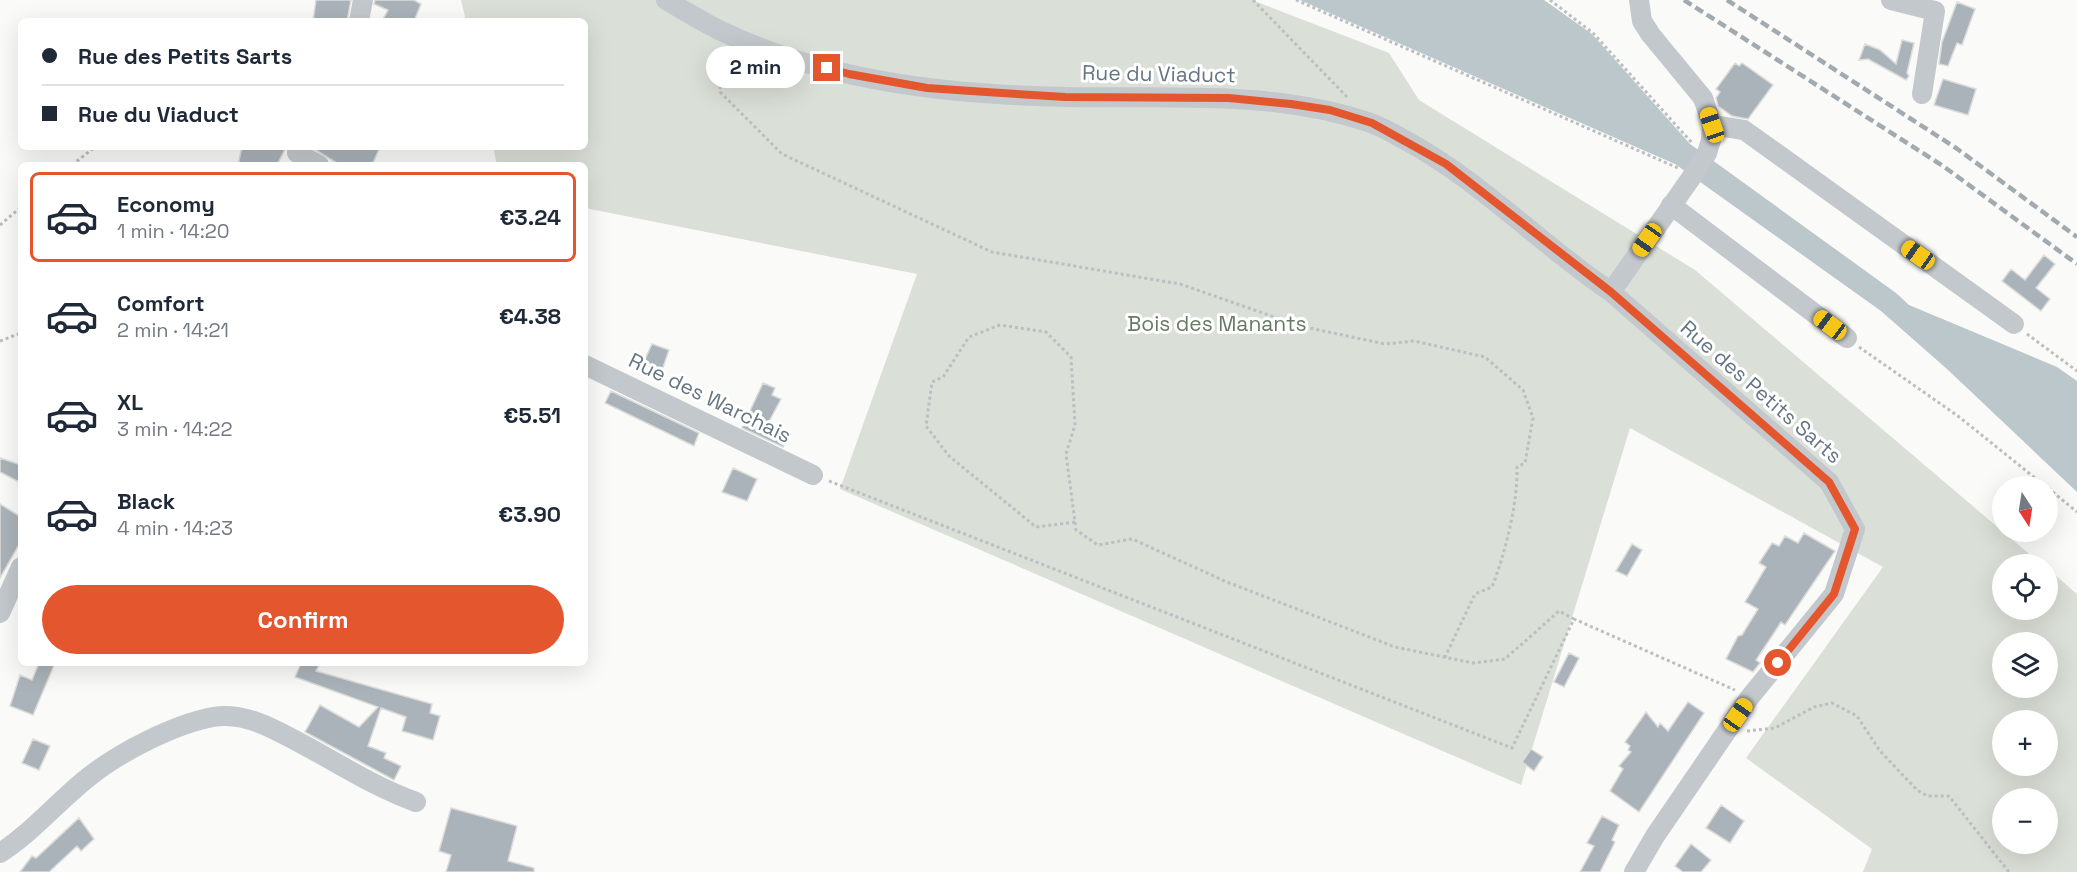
<!DOCTYPE html>
<html lang="en">
<head>
<meta charset="utf-8">
<style>
	:root { --surface:#fff; --page:#f2f2f3; --text:#1f2937; --muted:#747a83; --line:#e0e1e3; --accent:#e4572e }
	body { margin:0; font-family:"Space Grotesk",sans-serif; background:var(--page); color:var(--text); height:100vh; display:flex; flex-direction:column; font-size:22px; white-space:nowrap }
	* { box-sizing:border-box; margin:0 }
	p { font-size:20px; color:var(--muted) }
	.icon { flex:none; width:33px; height:33px; fill:none; stroke:currentColor; stroke-width:2; stroke-linecap:round; stroke-linejoin:round }
	.map { position:relative; flex:1; overflow:hidden }
	.side { position:absolute; left:18px; top:162px; width:570px; height:504px; display:flex; flex-direction:column; background:var(--surface); border-radius:9px; box-shadow:0 6px 24px #0002 }
	.side>* { flex:none }
	.hud { position:absolute; left:18px; top:18px; width:570px; height:132px; border-radius:9px; box-shadow:0 6px 24px #0002; display:grid; align-content:center; height:132px; padding:0 24px; background:var(--surface) }
	.needle { width:39px; rotate:168deg }
	.buttons { position:absolute; left:1992px; top:476px; display:grid; gap:12px }
	.buttons a { display:grid; place-items:center; width:66px; height:66px; border-radius:50%; background:var(--surface); box-shadow:0 6px 24px #0002; font-size:30px }
	.end { position:absolute; width:27px; height:27px; margin:-14px; border:8px solid #e4572e; background:#fff; box-shadow:0 0 0 3px #fff }
	.from { border-radius:50% }
	.bubble { position:absolute; height:42px; border-radius:21px; background:var(--surface); box-shadow:0 6px 24px #0002; font-size:20px; font-weight:800; line-height:42px; text-align:center }
	.car { position:absolute; width:18px; height:36px; margin:-18px -9px; border-radius:8px; box-shadow:0 0 4px 2px #0007; background:linear-gradient(#f5c518 24%,#345 0 40%,#f5c518 0 76%,#345 0 86%,#f5c518 0) }
	.hud b { display:flex; align-items:center; gap:21px; height:57px; font-size:22px }
	.hud b+b { border-top:2px solid var(--line) }
	.hud i { width:15px; height:15px; background:var(--text) }
	ul { padding:10px 0 0; list-style:none }
	li { display:flex; align-items:center; gap:18px; height:90px; margin:0 12px 9px; padding:0 12px; border:3px solid transparent; border-radius:9px }
	li div { flex:1 }
	li b { display:block; font-size:22px }
	li em { font-style:normal; font-weight:800 }
	li.on { border-color:var(--accent) }
	li>.icon { width:54px; height:54px; stroke-width:1.5 }
	.primary-button { display:flex; gap:12px; margin-top:auto; padding:12px 24px }
	.primary-button a { flex:1; height:69px; border-radius:36px; background:var(--accent); color:#fff; font-size:24px; font-weight:800; line-height:69px; text-align:center }
	.map>svg:first-child { display:block }
	.green { fill:#dadfd7; fill-rule:evenodd }
	.water { fill:#bbc7cb }
	.building { fill:#aab3b9; stroke:#dcdcda; stroke-width:1.5 }
	.lines { fill:none; stroke-linecap:round; stroke-linejoin:round }
	.path { stroke:#bbbfc2; stroke-width:3; stroke-dasharray:3 3; stroke-linecap:butt }
	.minor { stroke:#c3c8cc; stroke-width:20 }
	.rail { stroke:#a2aab0; stroke-width:4.5; stroke-dasharray:9 4.5; stroke-linecap:butt }
	.route { stroke:#e4572e; stroke-width:8 }
	.labels { text-anchor:middle; stroke-width:6; stroke-linejoin:round; paint-order:stroke }
	.street-label { font-size:21px; fill:#657683; stroke:#fff }
	.park-label { font-size:21px; fill:#687a64; stroke:#fff }
</style>
</head>
<body>
<div class="map">
<svg width="2077" height="872" viewBox="0 0 2077 872">
	<rect width="100%" height="100%" fill="#fafaf8"/>
	<path class="green" d="M461,0H1252L1389,53L1419,100L1695,270L2041,564H2002V609H2048V569L2077,594V872H1863L1872,849L1746,758L1883,567L1630,428L1521,785L840,489L917,274L585,208V165H497L493,147H585V21H466ZM2002,642H2048V687H2002ZM2002,720H2048V765H2002ZM2002,798H2048V843H2002Z"/>
	<path class="water" d="M1300,0H1544L1592,34L1690,144L1896,293L1909,305L2057,367L2077,381V492L1947,369L1881,311L1675,164Z"/>
	<path class="building" d="M316,0H351L347,21H313Z
		M375,0H414L421,4L414,21H382L388,10L374,4Z
		M1957,2L1975,9L1962,45L1957,43L1948,66L1939,64L1942,42Z
		M1902,40L1914,43L1907,73L1909,76L1906,80L1868,59L1859,60L1865,44L1880,50L1896,64Z
		M1735,63L1739,66L1742,63L1773,85L1748,119L1732,116L1718,106L1716,98L1720,92L1716,89Z
		M1943,79L1976,89L1968,115L1934,105Z
		M242,147H286L277,165H238Z
		M311,147H380L372,165H340Z
		M2044,255L2055,264L2036,288L2050,299L2041,311L2002,281L2011,269L2025,280Z
		M652,344L669,350L659,379L639,372Z
		M763,383L775,388L772,395L781,399L765,429L787,438L783,447L742,428Z
		M611,391L699,433L694,446L605,403Z
		M0,458L21,465V483L0,472Z
		M733,468L757,479L747,501L722,492Z
		M0,504L21,517V541L0,578Z
		M1804,533L1835,551L1785,625L1781,622L1774,633L1756,660L1760,663L1753,672L1726,659L1738,636L1742,635L1758,609L1745,602L1766,567L1759,563L1772,543L1779,546L1785,536L1798,543Z
		M1632,544L1642,550L1627,576L1616,571Z
		M1569,653L1579,658L1564,687L1554,682Z
		M39,663H55L33,715L10,706L20,675L32,680Z
		M301,663H320L316,671L432,704L430,713L440,716L433,740L402,731L406,717L381,708L368,746L386,753L384,758L401,766L394,780L305,732L320,705L359,727L378,707L295,677Z
		M1688,702L1704,713L1639,812L1610,791L1623,769L1619,766L1631,752L1628,750L1630,746L1625,742L1646,712L1658,727L1660,723L1668,731Z
		M33,739L50,746L39,770L22,763Z
		M1531,749L1543,757L1534,771L1522,762Z
		M1721,805L1744,821L1730,843L1706,828Z
		M451,808L517,826L508,861L534,868V872H446L451,855L439,851Z
		M1602,816L1619,825L1612,840L1615,842L1600,872H1580L1594,846L1587,843Z
		M79,818L94,839L81,851L77,846L49,872H20L32,856L36,858Z
		M1691,844L1711,860L1701,872H1683L1675,866Z"/>
	<g class="lines">
		<path class="path" d="M1253,0L1348,98
			M1296,0L1678,168
			M1550,0L1593,33L1693,144
			M722,50L720,92L782,154L992,252L1180,284L1300,326L1385,344L1414,341L1485,357L1523,390L1533,418L1525,463L1517,467C1518,503 1505,554 1492,587L1475,594L1445,657
			M72,165L95,147
			M0,225L21,207
			M2027,334L2077,371
			M0,341L21,333
			M1859,347L1958,416L2045,486
			M829,481L1512,748L1574,619L1735,690
			M2048,488L2077,512
			M1075,522L1036,527L949,456L926,426L932,382L943,377L969,337L1000,325L1046,332L1071,357L1075,425L1066,454L1075,522L1076,530L1098,545L1132,539L1227,582L1395,647L1473,663L1505,659L1559,611L1574,619
			M1747,731L1775,728L1814,707L1832,703L1857,716L1880,751L1917,790L1927,796H1949L2009,872"/>
		<path class="minor" d="M666,0C683,10 701,21 719,30C827,82 951,95 1069,97C1169,99 1272,90 1368,122C1381,126 1393,134 1405,140C1481,181 1540,244 1611,292L1829,482L1855,529L1834,594L1750,697L1655,836L1634,872
			M1891,0L1935,11L1922,94
			M359,21L363,0
			M1712,125L1744,130L2014,324
			M297,153L319,165
			M1671,205L1847,338
			M1611,292L1691,178L1707,153L1711,140L1712,125L1703,98L1651,35L1642,21L1639,0
			M585,365L813,475
			M0,613L21,567
			M0,853C33,832 59,800 90,776C120,752 175,724 213,717C229,714 247,718 262,724C315,747 361,782 416,802"/>
		<path class="rail" d="M1684,0L1943,166L2077,264
			M1727,0L1956,148L2077,237"/>
	</g>
	<g class="lines">
		<path class="route" d="M827,68L849,74L927,88L986,92L1065,97L1229,98L1291,104L1330,110L1372,123L1446,164L1611,292L1829,482L1855,529L1834,594L1778,663"/>
	</g>
	<g class="labels">
		<g class="street-label">
			<text transform="translate(1159 74) rotate(1)" y="7">Rue du Viaduct</text>
			<text transform="translate(1761 392) rotate(41)" y="7">Rue des Petits Sarts</text>
			<text transform="translate(710 398) rotate(26)" y="7">Rue des Warchais</text>
		</g>
		<g class="park-label">
			<text x="1217" y="331">Bois des Manants</text>
		</g>
	</g>
</svg>
<div class="buttons">
<a><svg class="needle" viewBox="-14 -14 28 28"><path d="M0-13l5 13h-10z" fill="#e53935"/><path d="M0 13l5-13h-10z" fill="#747a83"/></svg></a>
<a><svg class="icon" aria-label="locate" viewBox="0 0 24 24"><circle cx="12" cy="12" r="6"/><path d="M12 2v4M12 18v4M2 12h4M18 12h4"/></svg></a>
<a><svg class="icon" aria-label="layers" viewBox="0 0 24 24"><path d="M12 4l9 5-9 5-9-5zM3 14l9 5 9-5"/></svg></a>
<a>+</a>
<a>−</a>
</div>
<i class="end from" style="left:1778px;top:663px"></i>
<i class="end" style="left:827px;top:68px"></i>
<div class="bubble" style="left:706px;top:46px;width:99px">2 min</div>
<i class="car" style="left:1712px;top:125px;rotate:341deg"></i>
<i class="car" style="left:1647px;top:240px;rotate:215deg"></i>
<i class="car" style="left:1918px;top:255px;rotate:305deg"></i>
<i class="car" style="left:1830px;top:325px;rotate:307deg"></i>
<i class="car" style="left:1738px;top:715px;rotate:35deg"></i>
<div class="hud">
<b><i class="from"></i>Rue des Petits Sarts</b>
<b><i></i>Rue du Viaduct</b>
</div>
<section class="side">
<ul>
<li class="on"><svg class="icon" aria-label="car" viewBox="0 0 24 24"><path d="M5 17H2v-5l4-1 3-4h7l3 4 3 1v5h-3M9 17h6M6 11h13"/><circle cx="7" cy="17" r="2"/><circle cx="17" cy="17" r="2"/></svg><div><b>Economy</b><p>1 min · 14:20</p></div><em>€3.24</em></li>
<li><svg class="icon" aria-label="car" viewBox="0 0 24 24"><path d="M5 17H2v-5l4-1 3-4h7l3 4 3 1v5h-3M9 17h6M6 11h13"/><circle cx="7" cy="17" r="2"/><circle cx="17" cy="17" r="2"/></svg><div><b>Comfort</b><p>2 min · 14:21</p></div><em>€4.38</em></li>
<li><svg class="icon" aria-label="car" viewBox="0 0 24 24"><path d="M5 17H2v-5l4-1 3-4h7l3 4 3 1v5h-3M9 17h6M6 11h13"/><circle cx="7" cy="17" r="2"/><circle cx="17" cy="17" r="2"/></svg><div><b>XL</b><p>3 min · 14:22</p></div><em>€5.51</em></li>
<li><svg class="icon" aria-label="car" viewBox="0 0 24 24"><path d="M5 17H2v-5l4-1 3-4h7l3 4 3 1v5h-3M9 17h6M6 11h13"/><circle cx="7" cy="17" r="2"/><circle cx="17" cy="17" r="2"/></svg><div><b>Black</b><p>4 min · 14:23</p></div><em>€3.90</em></li>
</ul>
<div class="primary-button"><a>Confirm</a></div>
</section>
</div>
</body>
</html>
